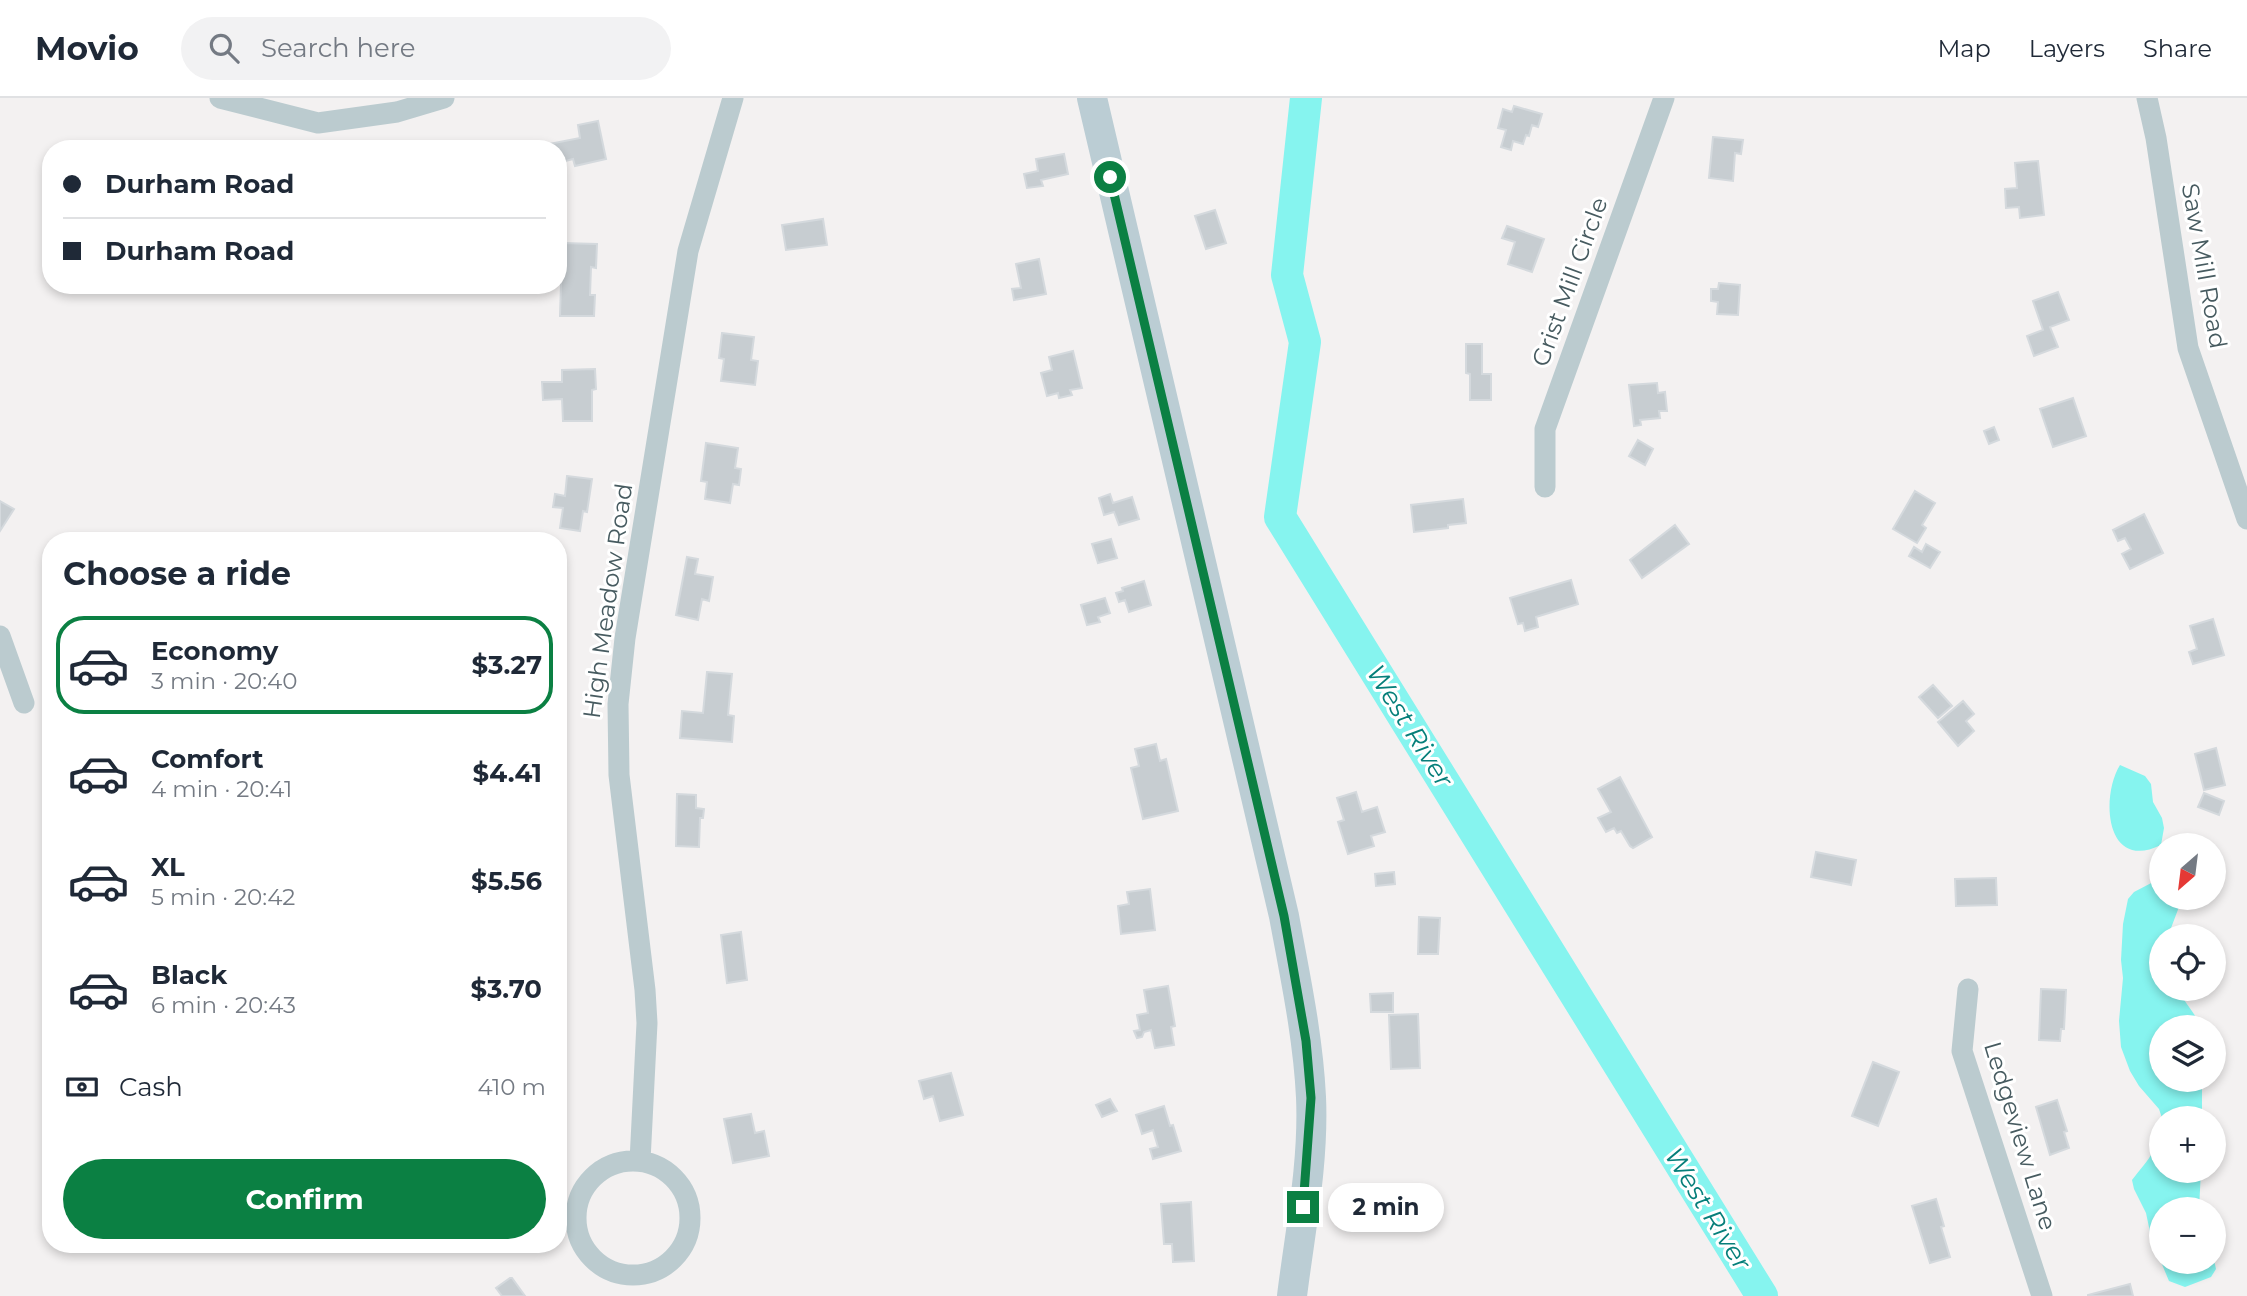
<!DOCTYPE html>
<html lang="en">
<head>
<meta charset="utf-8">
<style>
	:root { --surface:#fff; --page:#f2f2f3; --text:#1f2937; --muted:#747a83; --line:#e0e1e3; --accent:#0b8043 }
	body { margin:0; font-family:Montserrat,sans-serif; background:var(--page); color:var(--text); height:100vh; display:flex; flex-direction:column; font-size:26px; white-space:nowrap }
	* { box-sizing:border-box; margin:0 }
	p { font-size:23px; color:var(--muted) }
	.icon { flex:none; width:38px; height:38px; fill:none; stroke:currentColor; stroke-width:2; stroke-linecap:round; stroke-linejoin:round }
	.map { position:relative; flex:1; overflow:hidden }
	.details { position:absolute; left:42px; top:434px; width:525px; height:721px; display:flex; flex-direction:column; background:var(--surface); border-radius:28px; box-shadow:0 4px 10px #0003 }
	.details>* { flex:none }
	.banner { position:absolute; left:42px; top:42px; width:525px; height:154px; border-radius:28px; box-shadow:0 4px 10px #0003; display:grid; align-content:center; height:154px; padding:0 21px; background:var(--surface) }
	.needle { width:46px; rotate:208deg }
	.buttons { position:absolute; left:2149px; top:735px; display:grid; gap:14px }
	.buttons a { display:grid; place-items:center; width:77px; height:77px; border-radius:50%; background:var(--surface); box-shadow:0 4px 10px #0003; font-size:35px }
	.end { position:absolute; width:32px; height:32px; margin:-16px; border:9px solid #0b8043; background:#fff; box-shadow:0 0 0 4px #fff }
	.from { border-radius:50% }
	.bubble { position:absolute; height:49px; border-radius:24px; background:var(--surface); box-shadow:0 4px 10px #0003; font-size:23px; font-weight:700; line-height:49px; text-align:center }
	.banner b { display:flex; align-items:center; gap:24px; height:66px; font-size:26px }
	.banner b+b { border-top:2px solid var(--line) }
	.banner i { width:18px; height:18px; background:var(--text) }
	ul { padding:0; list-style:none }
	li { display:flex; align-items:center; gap:21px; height:98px; margin:0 14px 10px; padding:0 7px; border:4px solid transparent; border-radius:28px }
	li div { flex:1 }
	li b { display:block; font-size:26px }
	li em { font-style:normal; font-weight:700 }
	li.active { border-color:var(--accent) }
	li>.icon { width:63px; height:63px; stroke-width:1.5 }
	h2 { padding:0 21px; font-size:32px; line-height:84px }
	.pay { display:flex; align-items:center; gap:18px; height:77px; padding:0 21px; font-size:26px }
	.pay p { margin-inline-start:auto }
	.cta { display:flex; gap:14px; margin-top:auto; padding:14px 21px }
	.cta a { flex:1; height:80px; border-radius:42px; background:var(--accent); color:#fff; font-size:28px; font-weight:700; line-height:80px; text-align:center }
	header { display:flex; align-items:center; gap:42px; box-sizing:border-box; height:98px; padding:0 35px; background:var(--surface); border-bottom:2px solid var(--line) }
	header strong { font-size:33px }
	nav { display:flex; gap:38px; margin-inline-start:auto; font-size:24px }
	.search { width:490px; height:63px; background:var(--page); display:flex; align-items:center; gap:18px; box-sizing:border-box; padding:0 24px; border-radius:38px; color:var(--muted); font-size:26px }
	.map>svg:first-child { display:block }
	.water { fill:#86f4ef }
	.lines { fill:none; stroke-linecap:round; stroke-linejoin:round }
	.river { stroke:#86f4ef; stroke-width:32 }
	.building { fill:#c7cdd1; stroke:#d4d9dd; stroke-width:2 }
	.street { stroke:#bbcbcf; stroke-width:21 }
	.secondary { stroke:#bbcdd4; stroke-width:30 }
	.route { stroke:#0b8043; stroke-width:9 }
	.labels { text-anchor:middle; stroke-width:6; stroke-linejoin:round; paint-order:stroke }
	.street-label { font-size:24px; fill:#475b60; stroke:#fff }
	.water-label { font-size:26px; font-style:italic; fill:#067f7a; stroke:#fff }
</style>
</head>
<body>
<header>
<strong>Movio</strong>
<div class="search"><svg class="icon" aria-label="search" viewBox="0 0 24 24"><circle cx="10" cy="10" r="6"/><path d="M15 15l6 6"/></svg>Search here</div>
<nav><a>Map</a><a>Layers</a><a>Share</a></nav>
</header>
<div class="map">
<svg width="2247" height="1198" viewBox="0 0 2247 1198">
	<rect width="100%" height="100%" fill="#f3f1f1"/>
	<path class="water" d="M2120,667L2145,678L2151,686L2153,704L2162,720L2164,730L2161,747C2106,774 2100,700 2120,667Z
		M2157,782H2161V800L2182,801L2168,838H2161V891H2179C2183,905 2196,914 2200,929H2161V982H2202V1020H2162L2159,1011L2139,988L2130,973L2121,949L2119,923L2123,880L2121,862L2123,826L2128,801L2134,794Z
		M2161,1023V1073H2201L2199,1111H2161V1164L2157,1141L2150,1134L2146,1115L2134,1091L2132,1082C2151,1058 2157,1054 2161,1023Z
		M2214,1162L2216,1171L2211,1179L2185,1189L2169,1183L2161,1164Z"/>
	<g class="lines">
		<path class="river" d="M1306,0L1287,177L1305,244L1280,419L1762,1198"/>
	</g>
	<path class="building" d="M1514,8L1542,16L1538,29L1532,27L1529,38L1526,37L1523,46L1513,43L1511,52L1501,49L1506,32L1498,30L1503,11L1512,14Z
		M598,23L606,61L575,68L573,61L558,65V51H550L549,46L580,40L578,27Z
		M1713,39L1743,42L1741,56L1735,55L1733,83L1709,80Z
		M1064,56L1068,76L1041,82L1043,88L1027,90L1024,76L1038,73L1036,61Z
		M2038,63L2044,117L2020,120L2019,109L2006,110L2005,91L2017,90L2015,65Z
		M1215,112L1226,145L1206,151L1195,118Z
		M823,121L827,147L786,152L782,127Z
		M1507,128L1544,141L1532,174L1508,166L1515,144L1502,140Z
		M562,145L597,146L596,170L591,169L590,197H595L594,218H560L561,185H558V165H562Z
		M1039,161L1046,196L1014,202L1012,191L1021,190L1016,166Z
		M1719,185L1740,187L1738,217L1717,216L1718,204L1711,203V191H1718Z
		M2058,194L2069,222L2050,229L2058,249L2034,258L2027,238L2043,232L2033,203Z
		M722,235L754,239L751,262L758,263L755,287L721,283L724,261L719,260Z
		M1466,246H1482V276H1491V302H1470V276L1466,275Z
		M1073,253L1082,290L1070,292L1072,297L1059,300L1058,295L1047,298L1041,275L1052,272L1049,259Z
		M595,271L596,291L592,292V323H563L562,301L543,302L542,284H562V272Z
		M1657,285L1658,295L1665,294L1667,313H1659L1660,320L1640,322L1641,327L1634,328L1629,287Z
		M2073,300L2086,338L2053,349L2040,311Z
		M1994,329L1999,342L1989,346L1984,333Z
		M1638,342L1653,351L1645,367L1629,358Z
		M706,345L738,350L735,370L741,371L739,387L733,386L730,405L705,401L707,384L701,383Z
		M567,378L592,381L587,414L583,413L580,433L560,430L563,410L553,409L555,396L565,398Z
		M1915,393L1935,405L1922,427L1926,430L1917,445L1893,431Z
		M1110,396L1113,405L1132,399L1139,421L1119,427L1114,414L1104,417L1099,400Z
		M1463,401L1466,425L1448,427V430L1414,434L1411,407Z
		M0,403L14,411L0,433Z
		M2144,416L2163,455L2130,471L2122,456L2131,451L2125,440L2118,443L2113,432Z
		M1675,427L1689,446L1642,480L1630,462Z
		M1111,441L1117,460L1098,465L1092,446Z
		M1926,446L1940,454L1930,470L1909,458L1914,449L1922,454Z
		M687,459L698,461L695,476L713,479L709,503L702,501L698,522L676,517Z
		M1571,482L1578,506L1536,519L1538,529L1525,533L1523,525L1518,526L1510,500Z
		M1144,483L1151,507L1129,514L1125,502L1119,504L1116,495L1123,493L1122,490Z
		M1105,500L1110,515L1098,519L1100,524L1087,527L1081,507Z
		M2213,521L2224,557L2193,566L2189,554L2197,551L2190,528Z
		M707,574L732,576L728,617L734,618L732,644L680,640L682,613L703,615Z
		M1933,587L1952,608L1938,620L1919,599Z
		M1963,603L1974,616L1966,623L1974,633L1958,648L1938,624Z
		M1156,646L1160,663L1166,661L1178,713L1143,721L1131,670L1139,668L1135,651Z
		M2216,650L2225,687L2204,692L2195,656Z
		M1620,679L1652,739L1633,750L1630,748L1621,733L1617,735L1614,730L1606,734L1598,720L1611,714L1598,691Z
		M1356,694L1362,714L1377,709L1385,734L1371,738L1374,748L1348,756L1338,724L1344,722L1337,700Z
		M2204,695L2224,703L2219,717L2198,709Z
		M677,696L696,697V710L704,711L703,720H700L699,749L676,748Z
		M1816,754L1856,762L1851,787L1811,779Z
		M1394,774L1395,786L1376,788L1375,776Z
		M1996,780L1997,807L1956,808L1955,781Z
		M1150,791L1155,832L1121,836L1118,808L1129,806L1127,794Z
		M1419,819L1440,820L1438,856H1418Z
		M741,834L747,882L727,885L721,837Z
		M1168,888L1175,928L1171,929L1174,947L1155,950L1151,932L1144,934L1142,939L1137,940L1134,933L1140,932L1137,917L1148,915L1144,892Z
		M2041,891L2066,892L2064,931H2061L2060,943L2039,942Z
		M1393,895V914H1371L1370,896Z
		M1418,916L1420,970L1391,971L1389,917Z
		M1873,964L1899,974L1878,1028L1852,1018Z
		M951,975L963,1017L940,1023L933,998L924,1001L919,983Z
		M1110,1001L1117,1013L1102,1019L1096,1007Z
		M2057,1002L2067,1033L2064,1034L2069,1050L2050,1057L2036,1009Z
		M1164,1008L1170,1028L1173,1027L1181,1053L1153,1061L1150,1051L1158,1049L1153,1032L1142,1036L1136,1017Z
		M751,1016L755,1035L764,1033L769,1058L733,1065L724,1021Z
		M1936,1101L1944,1128L1941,1129L1950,1159L1930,1165L1912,1108Z
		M1191,1104L1194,1163L1173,1164L1172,1146H1164L1161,1106Z
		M510,1180H512L525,1198H502L496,1190Z
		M2130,1186L2133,1198H2088V1197Z"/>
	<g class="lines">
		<path class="street" d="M220,0L318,25L397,14L444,0
			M2147,0L2156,40L2188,250L2247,421
			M1545,389V331L1664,0
			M0,538L24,605
			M1968,891L1962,953L2042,1198
			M576 1120a57 57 0 1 1 114 0a57 57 0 1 1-114 0Z
			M640,1063L647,925L645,892L619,677L618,606L625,540L688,153L733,0"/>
		<path class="secondary" d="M1092,0L1284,818C1295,878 1308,938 1311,999C1314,1065 1300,1133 1292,1198"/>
	</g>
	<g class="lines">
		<path class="route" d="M1110,79L1284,818L1306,943L1311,1000L1303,1109"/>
	</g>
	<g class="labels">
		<g class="street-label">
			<text transform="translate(2204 168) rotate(80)" y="8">Saw Mill Road</text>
			<text transform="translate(1570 184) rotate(-70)" y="8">Grist Mill Circle</text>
			<text transform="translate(608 503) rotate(-82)" y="8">High Meadow Road</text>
			<text transform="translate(2020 1038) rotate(73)" y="8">Ledgeview Lane</text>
		</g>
		<g class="water-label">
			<text transform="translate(1410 628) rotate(58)" y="9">West River</text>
			<text transform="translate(1708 1111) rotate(58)" y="9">West River</text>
		</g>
	</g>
</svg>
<div class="buttons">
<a><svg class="needle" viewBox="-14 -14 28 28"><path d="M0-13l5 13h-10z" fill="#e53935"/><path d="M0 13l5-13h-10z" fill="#747a83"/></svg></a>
<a><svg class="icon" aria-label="locate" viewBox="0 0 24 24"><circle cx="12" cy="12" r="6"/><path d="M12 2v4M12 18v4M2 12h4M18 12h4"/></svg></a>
<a><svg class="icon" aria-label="layers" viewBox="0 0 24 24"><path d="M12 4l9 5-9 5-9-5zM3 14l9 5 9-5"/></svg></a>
<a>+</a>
<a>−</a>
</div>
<i class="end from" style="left:1110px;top:79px"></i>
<i class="end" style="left:1303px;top:1109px"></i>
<div class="bubble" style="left:1328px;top:1085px;width:116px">2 min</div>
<div class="banner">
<b><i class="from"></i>Durham Road</b>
<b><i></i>Durham Road</b>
</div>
<section class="details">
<h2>Choose a ride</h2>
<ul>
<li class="active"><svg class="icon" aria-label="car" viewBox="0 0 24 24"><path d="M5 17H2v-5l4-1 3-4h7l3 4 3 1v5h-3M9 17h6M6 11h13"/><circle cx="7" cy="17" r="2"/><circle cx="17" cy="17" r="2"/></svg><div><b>Economy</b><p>3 min · 20:40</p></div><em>$3.27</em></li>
<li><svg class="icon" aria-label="car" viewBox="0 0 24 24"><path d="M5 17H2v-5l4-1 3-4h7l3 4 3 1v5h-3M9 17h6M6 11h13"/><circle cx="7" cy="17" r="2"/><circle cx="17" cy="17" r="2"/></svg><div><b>Comfort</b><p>4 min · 20:41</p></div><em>$4.41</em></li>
<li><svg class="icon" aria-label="car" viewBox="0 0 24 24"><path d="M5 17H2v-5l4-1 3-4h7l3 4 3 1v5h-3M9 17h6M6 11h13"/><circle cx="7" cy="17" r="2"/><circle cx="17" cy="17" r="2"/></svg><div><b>XL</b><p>5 min · 20:42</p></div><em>$5.56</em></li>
<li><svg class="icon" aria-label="car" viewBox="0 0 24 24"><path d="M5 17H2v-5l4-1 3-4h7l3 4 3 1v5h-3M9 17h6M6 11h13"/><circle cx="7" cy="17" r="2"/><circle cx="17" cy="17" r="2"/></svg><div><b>Black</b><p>6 min · 20:43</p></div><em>$3.70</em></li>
</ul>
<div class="pay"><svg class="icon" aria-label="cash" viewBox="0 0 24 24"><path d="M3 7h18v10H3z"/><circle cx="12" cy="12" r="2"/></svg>Cash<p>410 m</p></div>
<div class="cta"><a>Confirm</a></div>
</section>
</div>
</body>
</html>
